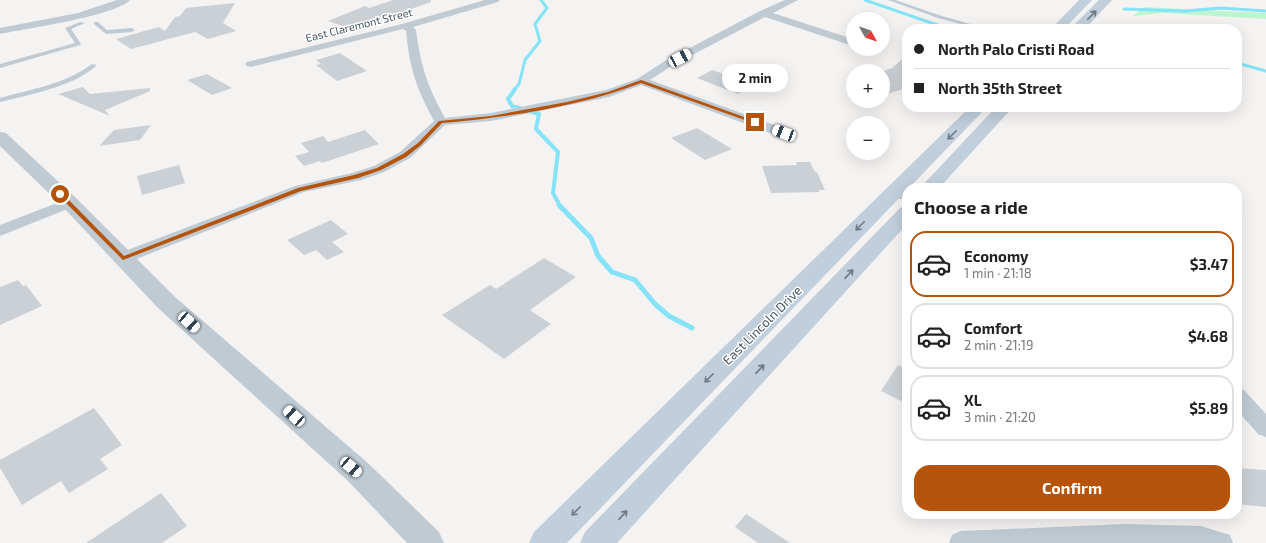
<!DOCTYPE html>
<html lang="en">
<head>
<meta charset="utf-8">
<style>
	:root { --surface:#fff; --page:#f2f2f2; --text:#222; --muted:#767676; --line:#e0e0e0; --accent:#b45309 }
	body { margin:0; font-family:"Exo 2",sans-serif; background:var(--page); color:var(--text); height:100vh; display:flex; flex-direction:column; font-size:15px; white-space:nowrap }
	* { box-sizing:border-box; margin:0 }
	p { font-size:13px; color:var(--muted) }
	.icon { flex:none; width:22px; height:22px; fill:none; stroke:currentColor; stroke-width:2; stroke-linecap:round; stroke-linejoin:round }
	.map { position:relative; flex:1; overflow:hidden }
	.details { position:absolute; left:902px; top:183px; width:340px; height:336px; display:flex; flex-direction:column; background:var(--surface); border-radius:16px; box-shadow:0 4px 16px #0002 }
	.details>* { flex:none }
	.hud { position:absolute; left:902px; top:24px; width:340px; height:88px; border-radius:16px; box-shadow:0 4px 16px #0002; display:grid; align-content:center; height:88px; padding:0 12px; background:var(--surface) }
	.needle { width:26px; rotate:130deg }
	.buttons { position:absolute; left:846px; top:12px; display:grid; gap:8px }
	.buttons a { display:grid; place-items:center; width:44px; height:44px; border-radius:50%; background:var(--surface); box-shadow:0 4px 16px #0002; font-size:20px }
	.end { position:absolute; width:18px; height:18px; margin:-9px; border:5px solid #b45309; background:#fff; box-shadow:0 0 0 2px #fff }
	.from { border-radius:50% }
	.bubble { position:absolute; height:28px; border-radius:14px; background:var(--surface); box-shadow:0 4px 16px #0002; font-size:13px; font-weight:700; line-height:28px; text-align:center }
	.car { position:absolute; width:12px; height:24px; margin:-12px -6px; border-radius:5px; box-shadow:0 0 3px 1px #0007; background:linear-gradient(#fff 24%,#345 0 40%,#fff 0 76%,#345 0 86%,#fff 0) }
	.hud b { display:flex; align-items:center; gap:14px; height:38px; font-size:15px }
	.hud b+b { border-top:1px solid var(--line) }
	.hud i { width:10px; height:10px; background:var(--text) }
	ul { padding:0; list-style:none }
	li { display:flex; align-items:center; gap:12px; height:66px; margin:0 8px 6px; padding:0 4px; border:2px solid var(--line); border-radius:16px }
	li div { flex:1 }
	li b { display:block; font-size:15px }
	li em { font-style:normal; font-weight:700 }
	li.active { border-color:var(--accent) }
	li>.icon { width:36px; height:36px; stroke-width:1.5 }
	h2 { padding:0 12px; font-size:18px; line-height:48px }
	.button { display:flex; gap:8px; margin-top:auto; padding:8px 12px }
	.button a { flex:1; height:46px; border-radius:16px; background:var(--accent); color:#fff; font-size:16px; font-weight:700; line-height:46px; text-align:center }
	.map>svg:first-child { display:block }
	.green { fill:#bef5d1 }
	.lines { fill:none; stroke-linecap:round; stroke-linejoin:round }
	.stream-far2 { stroke:#86e3f7; stroke-width:3 }
	.stream-far1 { stroke:#86e3f7; stroke-width:4 }
	.stream { stroke:#86e3f7; stroke-width:5 }
	.building { fill:#cbd0d5 }
	.service { fill:#bfcad3; fill-rule:evenodd }
	.minor { fill:#bfcad3; fill-rule:evenodd }
	.tertiary { fill:#bfcad3; fill-rule:evenodd }
	.secondary { fill:#c1cedb; fill-rule:evenodd }
	.oneway { stroke:#6c7b86 }
	.route { fill:#b45309 }
	.labels { text-anchor:middle; stroke-width:3; stroke-linejoin:round; paint-order:stroke }
	.far-street-label { font-size:11px; fill:#475762; stroke:#fff }
	.street-label { font-size:13px; fill:#475762; stroke:#fff }
</style>
</head>
<body>
<div class="map">
<svg width="1266" height="543" viewBox="0 0 1266 543">
	<rect width="100%" height="100%" fill="#f5f2f2"/>
	<path class="green" d="M1144,7L1266,13V19L1162,13L1133,16Z"/>
	<g class="lines">
		<path class="stream-far2" d="M865,0L949,29
			M1124,9L1185,11L1221,8L1266,11
			M1237,63L1266,71
			M514,90L519,84L525,60L540,41L535,24L547,8L541,0"/>
		<path class="stream-far1" d="M515,89L508,99L512,106L539,114L536,129L558,152L553,193L560,206"/>
		<path class="stream" d="M559,205L591,238L598,256L612,272L635,280L655,304L669,316L692,328"/>
	</g>
	<path class="building" d="M393,0H431V2L374,22L370,21L348,28L328,21L365,6L369,8Z
		M235,3L223,23L236,31L208,39L195,32L131,49L116,39L159,27L165,31L175,17L180,16L186,8Z
		M340,53L367,71L337,81L316,65L321,64L316,60Z
		M907,55V88L890,93L883,89V71L892,68Z
		M712,70L754,84L738,94L697,78Z
		M207,74L232,88L212,95L187,80Z
		M83,87L90,94L150,88V91L105,110L110,116L58,94Z
		M151,125L140,140L99,146L114,130Z
		M697,128L732,149L705,160L671,138Z
		M365,130L379,144L322,163L320,161L304,166L295,156L309,152L301,143L323,136L328,142Z
		M796,162H810L815,172H817L825,190H819V192L771,193L762,166L797,165Z
		M179,165L185,183L142,195L137,176Z
		M331,220L348,234L332,242L344,252L327,260L316,250L304,255L287,240Z
		M544,258L576,277L530,310L551,324L504,359L442,315L490,285L496,289Z
		M18,280L23,286L26,285L42,306L0,325V287Z
		M898,365L907,369V404L881,391Z
		M94,408L122,445L100,459L108,469L69,493L61,481L22,505L0,468V460Z
		M1237,468L1266,470V507L1237,504Z
		M161,493L187,526L162,543H86Z
		M746,514L790,543H758L735,527Z"/>
	<g class="lines">
		<path class="service" d="M888,0H895L942,16L988,29H979L938,18Z
			M80,22L85,23L71,29L81,44L80,45L0,68V64L75,43L65,28Z
			M94,22H98L107,30L132,28L135,30L132,32L106,34L94,24Z
			M92,64L97,65C76,86 28,95 0,102V98C31,89 66,84 92,64Z"/>
		<path class="minor" d="M117,0H130C115,16 24,29 0,34V28L78,13Z
			M485,0H500L498,2L413,27L416,30C421,67 427,85 445,118L491,113L606,90L637,79L665,61L760,11L785,0H798L773,13L853,39V46L765,17L673,65L650,80L788,130L790,133L788,136H778L641,85L609,97L491,121L445,125L410,158L384,172L361,180L304,192L129,262L123,263L117,262L115,258L117,254L295,186L352,173L374,166L400,152L434,121C416,87 410,70 406,31L403,29L251,67L247,66L245,64L247,62L402,24Z
			M894,188L907,192V201L889,195L887,192L889,189Z
			M70,198L75,200L78,203L75,206L0,236V225Z
			M1237,388L1244,390L1266,414V437L1258,434L1237,410Z
			M1124,524L1201,526L1230,535L1233,543H949L952,535L961,531Z"/>
		<path class="tertiary" d="M0,132L6,133L77,199L174,296L369,464L439,532L444,543H407L349,482L158,308L63,207L0,146Z"/>
		<path class="secondary" d="M1079,0H1092L1064,29H1051Z
			M1099,0H1112L1085,29H1075L1074,27L1075,24Z
			M970,107H987L567,543H529L534,532Z
			M996,107H1013L939,188H920Z
			M907,206V224L617,543H580L585,532L900,208Z"/>
	</g>
	<defs><path id="oneway-shaft" d="M-6 0H5M1.5-3L5.5 0L1.5 3" fill="none" stroke-width="1.6" stroke-linecap="round" stroke-linejoin="round"/></defs>
	<g class="oneway">
		<use href="#oneway-shaft" transform="translate(1092 15) rotate(-46)"/>
		<use href="#oneway-shaft" transform="translate(952 135) rotate(135)"/>
		<use href="#oneway-shaft" transform="translate(860 226) rotate(135)"/>
		<use href="#oneway-shaft" transform="translate(849 274) rotate(-47)"/>
		<use href="#oneway-shaft" transform="translate(760 369) rotate(-47)"/>
		<use href="#oneway-shaft" transform="translate(709 378) rotate(135)"/>
		<use href="#oneway-shaft" transform="translate(576 511) rotate(135)"/>
		<use href="#oneway-shaft" transform="translate(623 515) rotate(-47)"/>
	</g>
	<path class="route" d="M641,80L758,122L753,123L641,83C578,107 509,117 442,123L421,145L406,157L381,170L358,178L301,191L123,260L57,194L62,193L124,256L298,188L354,175L377,168L403,154L418,143L439,121L491,116L567,102L608,92Z"/>
	<g class="labels">
		<g class="far-street-label">
			<text transform="translate(359 25) rotate(-14)" y="4">East Claremont Street</text>
		</g>
		<g class="street-label">
			<text transform="translate(762 325) rotate(-45)" y="5">East Lincoln Drive</text>
		</g>
	</g>
</svg>
<div class="buttons">
<a><svg class="needle" viewBox="-14 -14 28 28"><path d="M0-13l5 13h-10z" fill="#e53935"/><path d="M0 13l5-13h-10z" fill="#767676"/></svg></a>
<a>+</a>
<a>−</a>
</div>
<i class="end from" style="left:60px;top:194px"></i>
<i class="end" style="left:755px;top:122px"></i>
<div class="bubble" style="left:722px;top:64px;width:66px">2 min</div>
<i class="car" style="left:680px;top:58px;rotate:62deg"></i>
<i class="car" style="left:784px;top:133px;rotate:291deg"></i>
<i class="car" style="left:189px;top:322px;rotate:132deg"></i>
<i class="car" style="left:294px;top:416px;rotate:312deg"></i>
<i class="car" style="left:351px;top:467px;rotate:131deg"></i>
<div class="hud">
<b><i class="from"></i>North Palo Cristi Road</b>
<b><i></i>North 35th Street</b>
</div>
<section class="details">
<h2>Choose a ride</h2>
<ul>
<li class="active"><svg class="icon" aria-label="car" viewBox="0 0 24 24"><path d="M5 17H2v-5l4-1 3-4h7l3 4 3 1v5h-3M9 17h6M6 11h13"/><circle cx="7" cy="17" r="2"/><circle cx="17" cy="17" r="2"/></svg><div><b>Economy</b><p>1 min · 21:18</p></div><em>$3.47</em></li>
<li><svg class="icon" aria-label="car" viewBox="0 0 24 24"><path d="M5 17H2v-5l4-1 3-4h7l3 4 3 1v5h-3M9 17h6M6 11h13"/><circle cx="7" cy="17" r="2"/><circle cx="17" cy="17" r="2"/></svg><div><b>Comfort</b><p>2 min · 21:19</p></div><em>$4.68</em></li>
<li><svg class="icon" aria-label="car" viewBox="0 0 24 24"><path d="M5 17H2v-5l4-1 3-4h7l3 4 3 1v5h-3M9 17h6M6 11h13"/><circle cx="7" cy="17" r="2"/><circle cx="17" cy="17" r="2"/></svg><div><b>XL</b><p>3 min · 21:20</p></div><em>$5.89</em></li>
</ul>
<div class="button"><a>Confirm</a></div>
</section>
</div>
</body>
</html>
